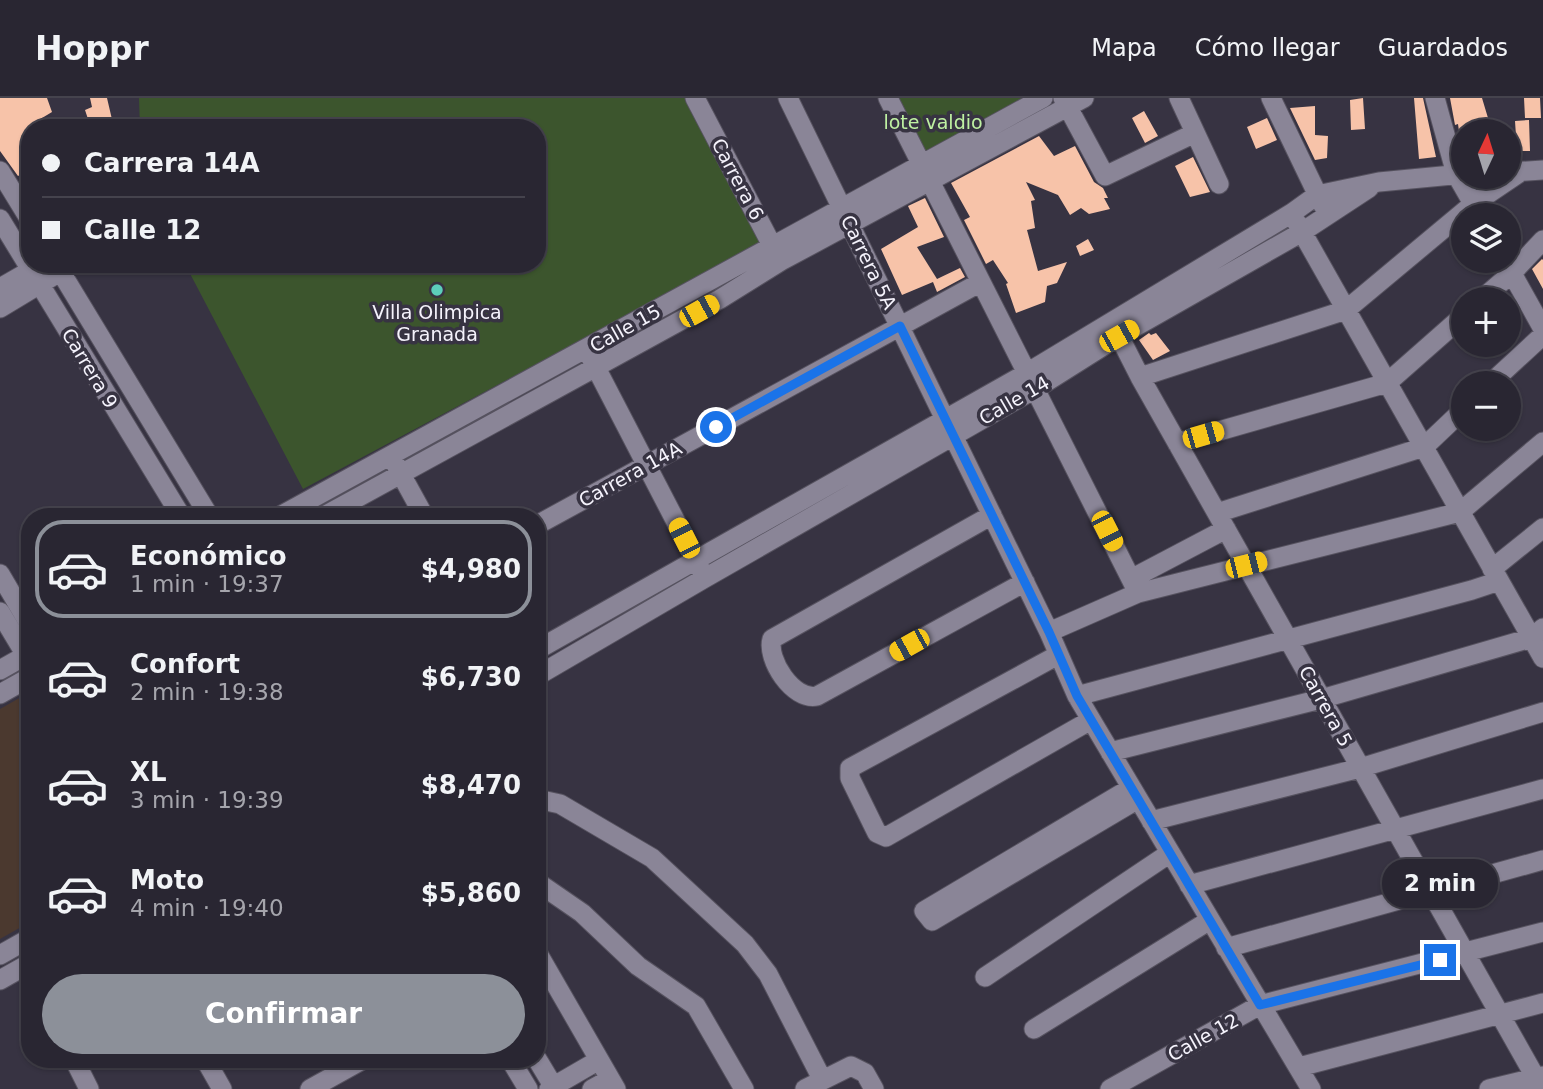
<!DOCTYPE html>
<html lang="es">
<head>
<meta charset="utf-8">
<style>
	:root { --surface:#292632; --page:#35323e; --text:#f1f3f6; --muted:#a5a5ac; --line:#45434d; --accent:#8c9099 }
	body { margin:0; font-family:"DejaVu Sans",sans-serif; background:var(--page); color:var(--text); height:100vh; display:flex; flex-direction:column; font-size:26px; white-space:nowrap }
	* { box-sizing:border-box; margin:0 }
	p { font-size:23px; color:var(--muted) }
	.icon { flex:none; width:38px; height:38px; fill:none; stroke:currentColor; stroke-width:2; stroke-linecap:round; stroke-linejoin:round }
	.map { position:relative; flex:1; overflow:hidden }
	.details { position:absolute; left:21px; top:410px; width:525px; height:560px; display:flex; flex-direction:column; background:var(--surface); border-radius:28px; box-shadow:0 2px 5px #0004,0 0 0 2px var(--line) }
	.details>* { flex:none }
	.banner { position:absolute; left:21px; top:21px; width:525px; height:154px; border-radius:28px; box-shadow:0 2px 5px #0004,0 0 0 2px var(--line); display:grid; align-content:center; height:154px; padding:0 21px; background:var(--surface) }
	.needle { width:46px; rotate:4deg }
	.fabs { position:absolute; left:1451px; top:21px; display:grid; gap:14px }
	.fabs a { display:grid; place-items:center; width:70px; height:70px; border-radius:50%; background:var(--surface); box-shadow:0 2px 5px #0004,0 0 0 2px var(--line); font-size:35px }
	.end { position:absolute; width:32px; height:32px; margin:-16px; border:9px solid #1a73e8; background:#fff; box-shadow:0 0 0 4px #fff }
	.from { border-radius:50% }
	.bubble { position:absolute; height:49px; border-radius:24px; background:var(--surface); box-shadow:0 2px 5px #0004,0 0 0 2px var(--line); font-size:23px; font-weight:800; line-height:49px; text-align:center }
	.car { position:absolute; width:21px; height:42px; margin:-21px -10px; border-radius:9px; box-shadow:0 0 5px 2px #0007; background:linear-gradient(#f5c518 24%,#345 0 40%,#f5c518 0 76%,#345 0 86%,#f5c518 0) }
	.banner b { display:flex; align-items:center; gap:24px; height:66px; font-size:26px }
	.banner b+b { border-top:2px solid var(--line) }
	.banner i { width:18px; height:18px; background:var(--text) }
	ul { padding:12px 0 0; list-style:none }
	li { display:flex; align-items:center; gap:21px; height:98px; margin:0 14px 10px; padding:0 7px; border:4px solid transparent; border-radius:28px }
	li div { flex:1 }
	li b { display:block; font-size:26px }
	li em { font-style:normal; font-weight:800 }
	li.active { border-color:var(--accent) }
	li>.icon { width:63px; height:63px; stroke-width:1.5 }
	.button { display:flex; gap:14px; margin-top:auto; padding:14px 21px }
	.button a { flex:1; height:80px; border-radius:42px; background:var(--accent); color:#fff; font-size:28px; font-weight:800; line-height:80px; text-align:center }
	header { display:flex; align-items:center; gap:42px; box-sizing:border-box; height:98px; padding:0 35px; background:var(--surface); border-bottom:2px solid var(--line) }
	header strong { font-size:33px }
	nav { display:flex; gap:38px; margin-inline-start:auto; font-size:24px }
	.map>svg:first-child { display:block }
	.education { fill:#4b392f }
	.green { fill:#3c552d }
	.building { fill:#f7c3a9 }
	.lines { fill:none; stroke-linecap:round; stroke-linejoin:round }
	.minor-casing { stroke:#56525f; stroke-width:21 }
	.minor { stroke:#8a8597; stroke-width:19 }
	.route { stroke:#1a73e8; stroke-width:9 }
	.poi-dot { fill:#5ccebb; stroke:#373342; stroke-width:2.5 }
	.labels { text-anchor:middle; stroke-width:7; stroke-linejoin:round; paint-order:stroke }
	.park-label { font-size:19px; fill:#bff1a2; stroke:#373342 }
	.street-label { font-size:19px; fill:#f5f3fc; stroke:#373342 }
	.poi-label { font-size:19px; fill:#f5f3fc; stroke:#373342 }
</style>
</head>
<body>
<header>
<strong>Hoppr</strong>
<nav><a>Mapa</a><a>Cómo llegar</a><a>Guardados</a></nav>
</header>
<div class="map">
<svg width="1543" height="991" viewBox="0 0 1543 991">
	<rect width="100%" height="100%" fill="#373342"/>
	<path class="education" d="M30,594V824L0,841V611Z"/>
	<path class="green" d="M139,0H694L761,146L303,391L185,166H537V30H140Z
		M894,0H1030L922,58Z"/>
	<path class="building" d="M0,0H47L52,14L37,23L41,30H30V71L18,78L0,53Z
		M90,0H107L114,30H91L85,12L92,9Z
		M1363,0L1365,31L1351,32L1350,2Z
		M1414,0H1423L1436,59L1419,61Z
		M1450,0H1482L1488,20L1480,22L1482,33H1459L1458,26L1455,27Z
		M1524,0H1540L1541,20H1525Z
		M1315,8V37L1328,38L1327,60L1315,62L1290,10Z
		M1144,13L1158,38L1145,45L1132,20Z
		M1267,20L1277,42L1256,51L1247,29Z
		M1529,22L1530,53H1517L1515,23Z
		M1039,38L1054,58L1075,48L1094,84L1103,90L1108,100H1104L1110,111L1089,116L1081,110L1070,117L1058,97L1026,84L1035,102L1031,103L1035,130L1027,132L1038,173L1067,164L1057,185L1047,188L1045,204L1016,215L1006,186L1008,185L993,162L986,166L964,122L970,119L951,85Z
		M1193,59L1210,94L1190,99L1175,68Z
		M925,100L944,139L917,149L937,181L960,170L965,179L937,194L933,184L902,197L881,151L918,129L908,108Z
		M1088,141L1094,152L1080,158L1076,148Z
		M1542,161L1543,162V191L1532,171Z
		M1149,235L1151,237L1156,235L1170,253L1153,262L1139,242Z"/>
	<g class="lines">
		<defs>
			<path id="minor" d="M695,0L777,157
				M788,0L1049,534L1077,598L1311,991
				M888,0L1138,495
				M1063,0L1105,78L1195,35
				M1179,0L1219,86
				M1271,0L1322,106
				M1435,0L1456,76L1479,116
				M0,73L30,122
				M1510,74L1543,72
				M0,121L181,418
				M1297,125L1543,560
				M1505,163L1543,231
				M56,166L209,418
				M0,190L40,167
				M1482,201L1512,175L1543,142
				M0,210L73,166
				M1114,228L1140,279L1542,991
				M591,260L703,476
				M1140,279L1346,212L1473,106L1522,73
				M1491,285L1543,237
				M1177,345L1387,285L1463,218
				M396,367L424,418
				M1217,415L1424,349L1463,312
				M992,417L772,541C766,561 793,603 817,598L1025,484
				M280,418L1043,0
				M324,418L720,201L781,163L1084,0
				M537,427L981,184
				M1492,471L1543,430
				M0,476L30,527
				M1131,481L1226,431
				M0,514L30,564
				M1049,534L1138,495L1460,414L1543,344
				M537,552L1027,275L1292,115L1317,97L1379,84L1463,76
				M1058,557L850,670V680L877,735L886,739L1091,622
				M0,572L30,555
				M537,578L705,480L1035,291L1119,238L1302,134L1369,90
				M0,596L30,579
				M1077,598L1472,492L1499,483
				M1110,654L1321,601L1531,540L1543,530
				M1131,690L924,813L932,823L1138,701
				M537,701L560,706L652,760L745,846L768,876L822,981
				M1151,723L1360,670L1543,614
				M537,784L582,815L638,868L696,908L744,991
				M1189,787L1543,691
				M1226,850L1543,762
				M537,854L616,991
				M0,857L30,840
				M985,879L1170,755
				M0,882L30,865
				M1034,931L1210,822
				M74,961L89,991
				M205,961L222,991
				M510,961L528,991
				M537,961L555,991
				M1299,969L1543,905
				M310,991L364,961
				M549,991L599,962
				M592,991L610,981
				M805,991L851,968L865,975L874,991
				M1110,991L1260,907L1543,834
				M1489,991L1543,978"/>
		</defs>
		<use href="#minor" class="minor-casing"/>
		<use href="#minor" class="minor"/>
	</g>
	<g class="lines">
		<path class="route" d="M716,329L900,228L1049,534L1077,598L1260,907L1440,862"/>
	</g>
	<circle class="poi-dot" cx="437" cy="192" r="7"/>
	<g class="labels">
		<g class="park-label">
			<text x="933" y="31">lote valdio</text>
		</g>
		<g class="street-label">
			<text transform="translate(738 81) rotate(62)" y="7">Carrera 6</text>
			<text transform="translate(869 164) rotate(64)" y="7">Carrera 5A</text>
			<text transform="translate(625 230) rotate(-29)" y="7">Calle 15</text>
			<text transform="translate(90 270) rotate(59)" y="7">Carrera 9</text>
			<text transform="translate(1014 302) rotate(-30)" y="7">Calle 14</text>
			<text transform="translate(630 376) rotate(-29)" y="7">Carrera 14A</text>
			<text transform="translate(1326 608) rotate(61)" y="7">Carrera 5</text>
			<text transform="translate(1203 939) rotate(-29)" y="7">Calle 12</text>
		</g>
		<g class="poi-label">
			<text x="437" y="221">Villa Olimpica<tspan x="437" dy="22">Granada</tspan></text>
		</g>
	</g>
</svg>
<div class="fabs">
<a><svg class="needle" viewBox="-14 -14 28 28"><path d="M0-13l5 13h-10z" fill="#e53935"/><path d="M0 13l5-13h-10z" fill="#a5a5ac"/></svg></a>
<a><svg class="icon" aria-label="layers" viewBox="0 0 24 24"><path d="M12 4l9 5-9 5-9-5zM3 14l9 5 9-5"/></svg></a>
<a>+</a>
<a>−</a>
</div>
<i class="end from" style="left:716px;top:329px"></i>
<i class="end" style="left:1440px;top:862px"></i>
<div class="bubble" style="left:1382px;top:761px;width:116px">2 min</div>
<i class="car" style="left:699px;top:213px;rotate:61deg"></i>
<i class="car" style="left:1119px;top:238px;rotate:61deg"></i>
<i class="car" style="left:1203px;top:337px;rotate:74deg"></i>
<i class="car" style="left:1107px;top:433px;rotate:153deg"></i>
<i class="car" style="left:684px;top:440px;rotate:333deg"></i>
<i class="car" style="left:1246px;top:467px;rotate:76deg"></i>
<i class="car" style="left:909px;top:547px;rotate:241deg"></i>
<div class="banner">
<b><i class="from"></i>Carrera 14A</b>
<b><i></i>Calle 12</b>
</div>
<section class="details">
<ul>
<li class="active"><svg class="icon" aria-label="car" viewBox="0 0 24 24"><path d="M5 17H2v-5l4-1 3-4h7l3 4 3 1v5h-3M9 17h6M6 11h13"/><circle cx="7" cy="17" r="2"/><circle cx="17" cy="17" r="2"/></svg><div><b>Económico</b><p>1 min · 19:37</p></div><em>$4,980</em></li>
<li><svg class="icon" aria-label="car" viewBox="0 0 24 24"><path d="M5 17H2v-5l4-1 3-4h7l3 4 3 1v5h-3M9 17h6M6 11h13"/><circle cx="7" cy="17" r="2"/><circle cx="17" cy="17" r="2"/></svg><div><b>Confort</b><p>2 min · 19:38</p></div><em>$6,730</em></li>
<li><svg class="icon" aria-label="car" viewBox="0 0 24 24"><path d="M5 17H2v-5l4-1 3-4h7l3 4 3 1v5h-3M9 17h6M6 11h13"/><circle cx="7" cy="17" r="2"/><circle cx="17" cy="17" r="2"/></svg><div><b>XL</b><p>3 min · 19:39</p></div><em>$8,470</em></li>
<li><svg class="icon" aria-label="car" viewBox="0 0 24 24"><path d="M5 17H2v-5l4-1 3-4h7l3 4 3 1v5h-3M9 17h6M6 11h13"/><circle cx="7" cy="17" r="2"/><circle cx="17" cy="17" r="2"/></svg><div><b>Moto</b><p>4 min · 19:40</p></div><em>$5,860</em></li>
</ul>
<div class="button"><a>Confirmar</a></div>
</section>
</div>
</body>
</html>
